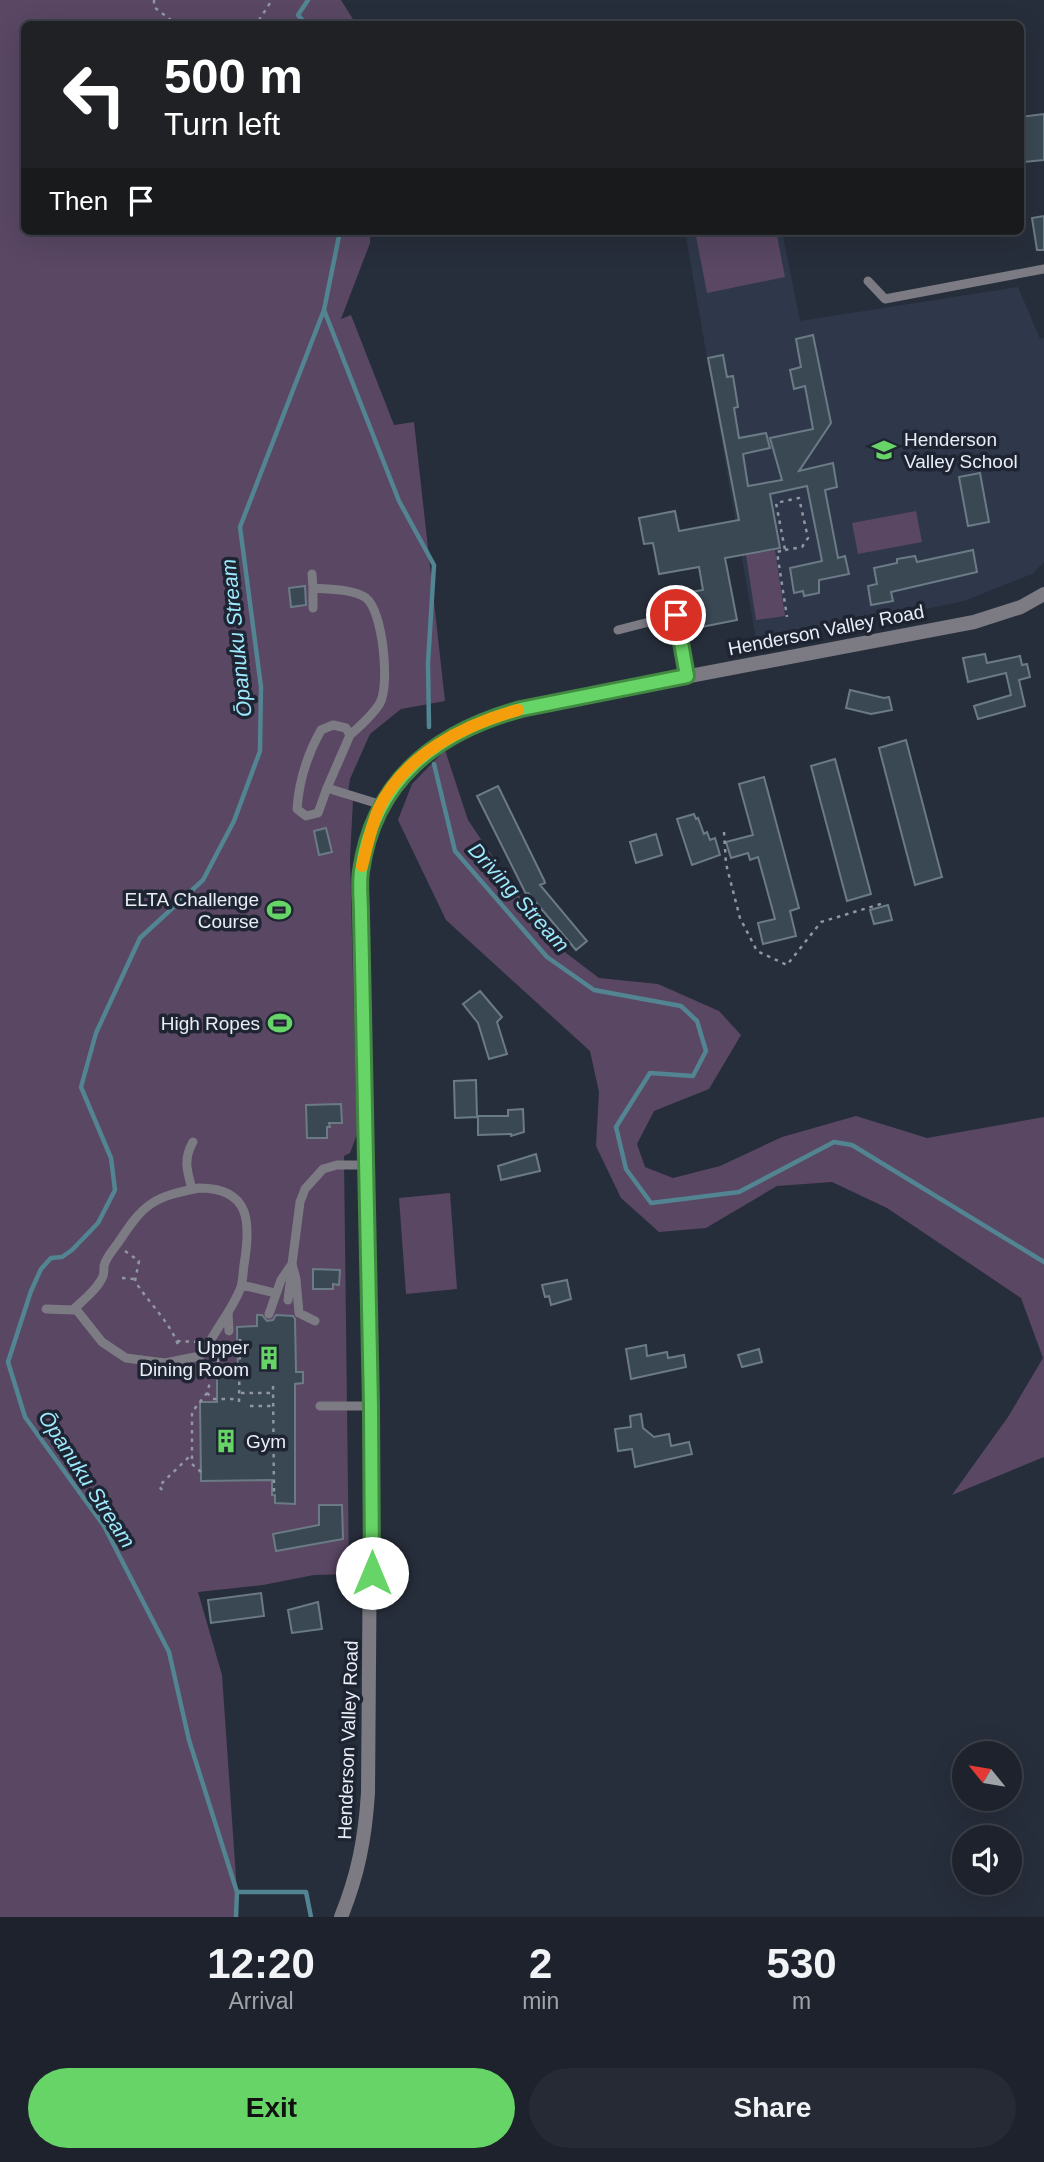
<!DOCTYPE html>
<html lang="en">
<head>
<meta charset="utf-8">
<style>
	body { margin:0; font-family:Helvetica,sans-serif; background:#252a34; color:#f1f3f6; height:100vh; display:flex; flex-direction:column; font-size:26px; white-space:nowrap }
	* { box-sizing:border-box; margin:0 }
	p { font-size:23px; color:#a0a4a9 }
	.icon { flex:none; width:38px; height:38px; fill:none; stroke:currentColor; stroke-width:2; stroke-linecap:round; stroke-linejoin:round }
	.map { position:relative; height:1917px; overflow:hidden }
	.drawer { display:flex; flex-direction:column; background:#1d222c; flex:1 }
	.drawer>* { flex:none }
	.top-card { position:absolute; left:21px; top:21px; width:1003px; height:214px; border-radius:10px; box-shadow:0 7px 28px #0002,0 0 0 2px #3b3f48; background:#202124; color:#fff; overflow:hidden }
	.needle { width:46px; rotate:300deg }
	.fabs { position:absolute; left:952px; top:1741px; display:grid; gap:14px }
	.fabs a { display:grid; place-items:center; width:70px; height:70px; border-radius:50%; background:#1d222c; box-shadow:0 7px 28px #0002,0 0 0 2px #3b3f48; font-size:35px }
	.pin { position:absolute; display:grid; place-items:center; width:60px; height:60px; color:#fff; margin:-30px; border:4px solid #fff; border-radius:50%; box-shadow:0 2px 7px #0007 }
	.me { position:absolute; width:77px; margin:-38px; rotate:0deg; stroke-linejoin:round; filter:drop-shadow(0 0 5px #0008) }
	.turn { display:flex; align-items:center; gap:24px; height:147px; padding:0 28px; font-size:32px }
	.turn .icon { width:91px; height:91px; stroke-width:2.5 }
	.turn b { display:block; font-size:49px; line-height:60px }
	.then { display:flex; align-items:center; height:66px; padding:0 28px; background:#0003; gap:14px; font-size:26px }
	.eta { display:flex; justify-content:space-evenly; align-items:center; height:119px; text-align:center }
	.eta b { font-size:42px; font-weight:700; line-height:49px }
	.cta { display:flex; gap:14px; margin-top:auto; padding:14px 28px }
	.cta a { flex:1; height:80px; border-radius:42px; background:#66d466; color:#111; font-size:28px; font-weight:700; line-height:80px; text-align:center }
	.cta a+a { background:#252a34; color:#f1f3f6 }
	.map>svg:first-child { display:block }
	.built { fill:#2f384a }
	.green { fill:#594763 }
	.lines { fill:none; stroke-linecap:round; stroke-linejoin:round }
	.stream { stroke:#528491; stroke-width:4.5 }
	.building { fill:#3a4853; stroke:#6b7b86; stroke-width:2 }
	.path { stroke:#9197a2; stroke-width:2.5; stroke-dasharray:3.5 5; stroke-linecap:butt }
	.service { stroke:#7c7b83; stroke-width:9 }
	.minor { stroke:#7c7b83; stroke-width:14 }
	.route-casing { stroke:#428a42; stroke-width:18 }
	.route { stroke:#66d466; stroke-width:12 }
	.slow { stroke:#f59e0b; stroke-width:12 }
	.labels { text-anchor:middle; dominant-baseline:central; stroke-width:7; stroke-linejoin:round; paint-order:stroke }
	.poi-label { font-size:19px; fill:#e8edf6; stroke:#1e2431; text-anchor:end }
	.street-label { font-size:19px; fill:#e8edf6; stroke:#1e2431 }
	.water-label { font-size:21px; font-style:italic; fill:#9de9fd; stroke:#1e2431 }
</style>
</head>
<body>
<div class="map">
<svg width="1044" height="1917" viewBox="0 0 1044 1917">
	<rect width="100%" height="100%" fill="#272e3b"/>
	<path class="built" d="M685,231H782L800,321L1018,287L1040,339L1044,338V562L1032,574L964,601L757,644Z"/>
	<path class="green" d="M0,0H341L356,24H24V231H370V243L341,319L351,315L394,425L414,422L445,701L401,709L370,734L350,779L347,799L353,800L350,858L357,1134L350,1153L344,1156L349,1574L314,1575L263,1585L198,1592L222,1675L237,1892L236,1917H0Z
		M695,231H776L785,277L707,293Z
		M916,511L922,542L858,554L852,523Z
		M775,550L785,616L756,620L746,555Z
		M445,750L468,820L549,940L599,978L658,984L719,1011L741,1035L709,1089L654,1111L637,1144L645,1167L673,1178L720,1166L782,1137L856,1116L927,1138L1044,1117V1457L952,1495L1008,1417L1043,1358L1021,1298L887,1208L832,1182L777,1186L706,1228L659,1232L621,1198L596,1146L599,1092L590,1051L446,920L398,820L412,784Z
		M450,1193L457,1289L406,1294L399,1198Z"/>
	<g class="lines">
		<path class="stream" d="M306,24L298,15L308,0
			M324,310L399,501L434,565L428,663L429,727
			M434,764L455,851L547,957L594,990L681,1006L697,1021L706,1051L693,1076L650,1073L616,1127L626,1169L651,1203L739,1192L834,1142L852,1145L1044,1262
			M237,1892H306L311,1917
			M236,1917L237,1892L189,1740L169,1652L104,1526L25,1417L8,1362L31,1291L41,1269L51,1258L62,1257L72,1250L98,1223L115,1190L111,1158L81,1087L96,1033L140,938L203,880L234,821L260,751L261,687L240,527L324,310L340,231"/>
	</g>
	<path class="building" d="M1044,114V160L1024,162L1020,117Z
		M1044,216V250H1037L1032,218Z
		M813,335L831,423L799,471L833,463L837,487L825,490L838,558L845,556L849,574L819,580V593L804,596L803,591L794,593L790,568L822,561L807,486L770,494L780,548L725,558L737,620L696,628L690,592L703,590L699,567L659,574L653,543L644,544L639,518L675,511L679,531L739,520L708,358L723,355L727,377L733,376L738,407L734,408L739,438L766,433L770,448L743,454L748,486L782,480L770,438L813,429L805,386L794,389L790,370L801,367L796,339Z
		M980,473L989,522L968,526L959,477Z
		M973,550L977,572L891,592L893,601L871,605L868,586L877,584L874,568L897,563V559L915,556L917,562Z
		M305,586L306,605L291,607L289,588Z
		M985,654L987,663L1020,656L1022,665L1027,664L1030,677L1019,680L1025,706L978,719L974,706L1011,695L1006,673L968,682L963,658Z
		M850,690L884,698L889,697L892,710L871,714L846,708Z
		M906,740L942,877L915,885L879,748Z
		M835,759L871,894L847,901L811,766Z
		M764,777L799,908L790,911L796,936L763,944L758,923L775,919L758,857L750,860L748,853L731,858L726,842L753,835L739,784Z
		M498,786L544,880L545,883L540,885L587,941L576,950L528,893L526,894L477,796Z
		M694,814L696,819L698,818L704,834L707,832L710,840L715,838L720,855L692,865L677,819Z
		M326,828L332,852L319,855L314,831Z
		M656,834L662,855L636,863L630,842Z
		M888,905L892,920L874,924L870,910Z
		M480,991L502,1017L497,1022L507,1054L489,1059L478,1023L463,1004Z
		M476,1080L477,1117L455,1118L454,1081Z
		M341,1104L342,1123H329L330,1127H327V1138H307L306,1105Z
		M523,1109L524,1132L511,1136V1134L478,1135V1116H508V1110Z
		M536,1154L540,1171L501,1180L498,1166Z
		M313,1269L340,1270L339,1285L333,1284V1289H313Z
		M567,1280L571,1299L551,1305L549,1296L545,1297L542,1285Z
		M257,1315H262L267,1321L273,1320L276,1315L293,1316L295,1319L296,1372H303V1383L295,1384V1504L275,1503V1495H272V1480L201,1481L200,1402H217V1375L238,1376L237,1327L257,1326Z
		M646,1345L647,1356L667,1352L668,1358L684,1355L686,1367L631,1379L626,1349Z
		M759,1349L762,1362L742,1367L738,1355Z
		M641,1414L643,1428L654,1437L669,1434L671,1446L689,1442L692,1454L635,1467L632,1449L618,1451L615,1429L631,1427L630,1416Z
		M319,1505H342L343,1539L276,1551L273,1534L319,1525Z
		M261,1593L264,1616L211,1623L208,1600Z
		M318,1602L322,1629L292,1633L288,1610Z"/>
	<g class="lines">
		<path class="path" d="M154,0V7L176,24
			M251,24L259,20L272,0
			M785,550L802,547L808,538L799,498L776,503L785,550L777,552L787,617
			M724,832L726,864L740,918L757,951L787,965L821,922L884,903
			M125,1251L139,1261L135,1281C149,1304 171,1322 179,1348
			M122,1278L134,1279
			M177,1341L198,1342
			M218,1350V1370
			M273,1386L274,1494
			M207,1393L213,1399H239
			M241,1393H273
			M239,1402L240,1339
			M250,1406H273
			M201,1472L192,1464V1412L207,1393L211,1379L218,1370L240,1371
			M162,1490L159,1486L192,1454"/>
		<path class="service" d="M868,281L885,299L1044,269
			M312,574L313,588C328,589 354,589 366,598C383,611 390,685 380,703C373,715 360,726 350,735
			M313,588V608
			M618,630L676,615L687,676
			M327,788L350,735L346,728L333,725L321,730C307,755 299,780 297,809L306,816L318,813L327,788L382,805
			M199,1188C251,1188 251,1223 244,1265C243,1272 243,1280 241,1287C233,1309 216,1328 206,1349L200,1356L165,1363L126,1358L102,1342L75,1308C84,1299 98,1289 103,1276C104,1275 104,1267 104,1266C106,1257 113,1250 118,1243C144,1203 153,1197 199,1188Z
			M192,1189C187,1171 183,1159 193,1142
			M242,1285L275,1293
			M288,1300L291,1276
			M46,1309L74,1310
			M228,1312L229,1331
			M269,1314L281,1280L292,1264
			M315,1321L299,1313L296,1279L292,1264L300,1202L305,1189L323,1169L337,1165H367
			M320,1406H371"/>
		<path class="minor" d="M341,1917C358,1875 365,1839 368,1793L371,1406L361,892C363,778 440,727 543,704L974,622L1021,607L1044,594"/>
	</g>
	<g class="lines">
		<g class="route-casing">
			<path id="route" d="M372,1573L371,1406L361,914C361,900 359,885 361,871C374,779 437,732 521,709L687,676L676,615"/>
		</g>
		<use href="#route" class="route"/>
		<path class="slow" d="M362,866C367,847 371,826 379,808C405,755 463,725 518,710"/>
	</g>
	<defs>
		<g id="school-bare" transform="scale(1.89)"><path d="M0-5L7-2L0 1L-7-2ZM-4 1L0 2.5L4 1V4Q0 6-4 4Z" fill="#66d466" stroke="#1e2431" stroke-width="2.5" paint-order="stroke"/></g>
		<g id="stadium-bare" transform="scale(1.89)"><path d="M0-5a6.5 5 0 1 0 0 10a6.5 5 0 1 0 0-10ZM-3.5-1.8h7v3.6h-7Z" fill="#66d466" stroke="#1e2431" stroke-width="2.5" paint-order="stroke"/></g>
		<g id="building-bare" transform="scale(1.89)"><path d="M-4-6H4V6H1V3H-1V6H-4ZM-2.5-4.3h1.7v1.8h-1.7ZM.8-4.3h1.7v1.8H.8ZM-2.5-1h1.7V.8h-1.7ZM.8-1h1.7V.8H.8Z" fill="#66d466" stroke="#1e2431" stroke-width="2.5" paint-order="stroke"/></g>
	</defs>
	<g fill-rule="evenodd">
		<use href="#school-bare" x="884" y="450"/>
		<use href="#stadium-bare" x="279" y="910"/>
		<use href="#stadium-bare" x="280" y="1023"/>
		<use href="#building-bare" x="269" y="1358"/>
		<use href="#building-bare" x="226" y="1441"/>
	</g>
	<g class="labels">
		<g class="poi-label">
			<text x="904" y="439" text-anchor="start">Henderson<tspan x="904" dy="22">Valley School</tspan></text>
			<text x="259" y="899">ELTA Challenge<tspan x="259" dy="22">Course</tspan></text>
			<text x="260" y="1023">High Ropes</text>
			<text x="249" y="1347">Upper<tspan x="249" dy="22">Dining Room</tspan></text>
			<text x="246" y="1441" text-anchor="start">Gym</text>
		</g>
		<g class="street-label">
			<text transform="translate(826 630) rotate(-11)">Henderson Valley Road</text>
			<text transform="translate(348 1740) rotate(-88)">Henderson Valley Road</text>
		</g>
		<g class="water-label">
			<text transform="translate(236 638) rotate(-96)">Ōpanuku Stream</text>
			<text transform="translate(519 897) rotate(48)">Driving Stream</text>
			<text transform="translate(87 1479) rotate(57)">Ōpanuku Stream</text>
		</g>
	</g>
</svg>
<div class="fabs">
<a><svg class="needle" viewBox="-14 -14 28 28"><path d="M0-13l5 13h-10z" fill="#e53935"/><path d="M0 13l5-13h-10z" fill="#a0a4a9"/></svg></a>
<a><svg class="icon" aria-label="sound" viewBox="0 0 24 24"><path d="M4 9h4l5-4v14l-5-4H4zM17 9q2 3 0 6"/></svg></a>
</div>
<div class="pin" style="left:676px;top:615px;background:#d93025"><svg class="icon" aria-label="arrive" viewBox="0 0 24 24"><path d="M6 21V4h12l-3 4 3 4H6"/></svg></div>
<svg class="me" style="left:372px;top:1573px" viewBox="-20 -20 40 40"><circle r="19" fill="#fff"/><path d="M0-13L10 11 0 6-10 11z" fill="#66d466"/></svg>
<div class="top-card">
<div class="turn"><svg class="icon" aria-label="left" viewBox="0 0 24 24"><path d="M17 20v-9H6M10 6l-5 5 5 5"/></svg><div><b>500 m</b>Turn left</div></div>
<div class="then">Then<svg class="icon" aria-label="arrive" viewBox="0 0 24 24"><path d="M6 21V4h12l-3 4 3 4H6"/></svg></div>
</div>
</div>
<section class="drawer">
<div class="eta">
<div><b>12:20</b><p>Arrival</p></div>
<div><b>2</b><p>min</p></div>
<div><b>530</b><p>m</p></div>
</div>
<div class="cta"><a>Exit</a><a>Share</a></div>
</section>
</body>
</html>
